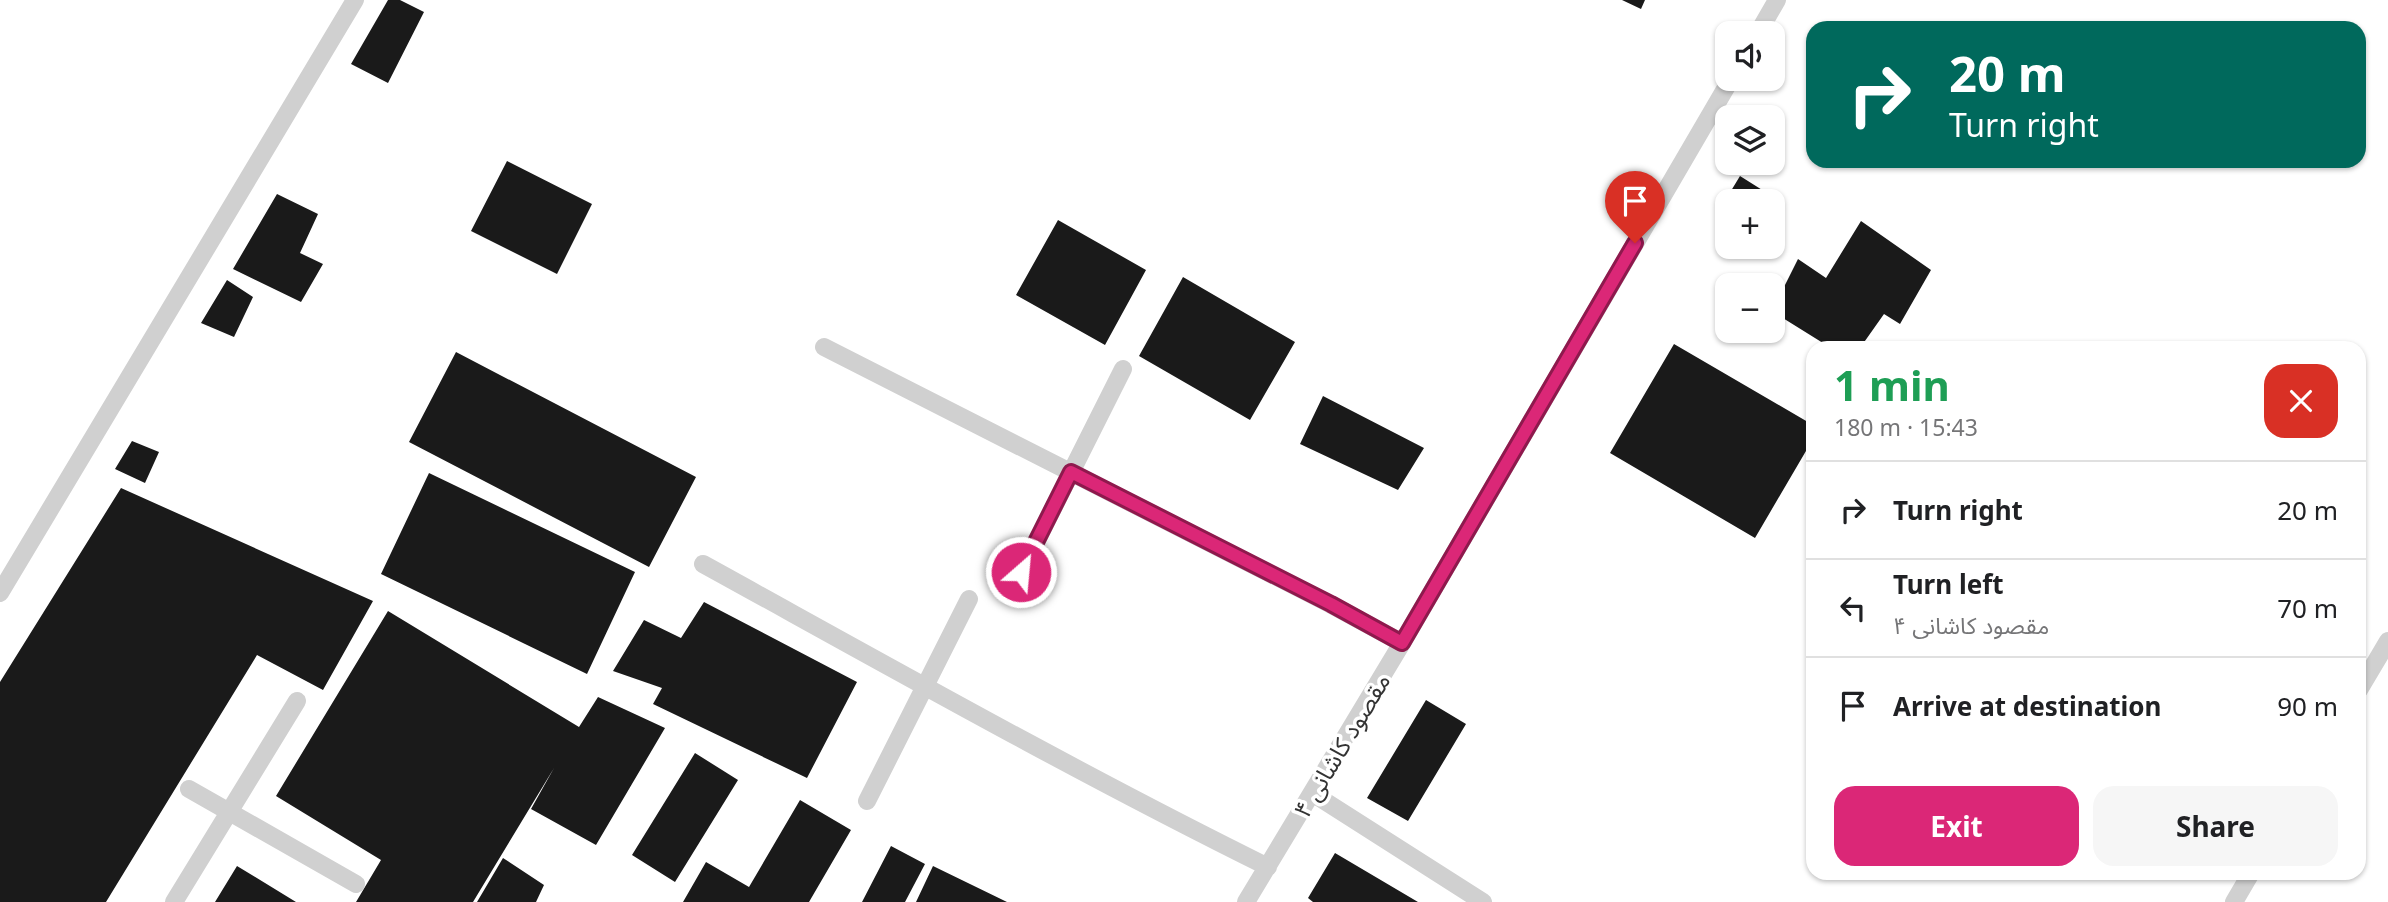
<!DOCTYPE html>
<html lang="en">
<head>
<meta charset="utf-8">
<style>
	body { margin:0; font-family:"Noto Sans","Noto Sans Arabic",sans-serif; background:#f6f6f6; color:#202124; height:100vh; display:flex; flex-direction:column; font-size:26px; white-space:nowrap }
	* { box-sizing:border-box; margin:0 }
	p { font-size:23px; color:#757577 }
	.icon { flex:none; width:38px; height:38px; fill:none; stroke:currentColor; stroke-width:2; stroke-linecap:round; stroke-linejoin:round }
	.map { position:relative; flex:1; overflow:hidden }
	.drawer { position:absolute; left:1806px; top:341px; width:560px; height:539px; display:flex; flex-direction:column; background:#fff; border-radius:21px; box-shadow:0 2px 5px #0004 }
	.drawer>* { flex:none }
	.hud { position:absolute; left:1806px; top:21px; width:560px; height:147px; border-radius:21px; box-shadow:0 2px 5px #0004; background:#00695c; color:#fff; overflow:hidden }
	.buttons { position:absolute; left:1715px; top:21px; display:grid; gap:14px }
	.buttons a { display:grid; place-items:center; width:70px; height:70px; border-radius:14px; background:#fff; box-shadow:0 2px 5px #0004; font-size:35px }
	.pin { position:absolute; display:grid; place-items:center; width:60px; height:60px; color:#fff; margin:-72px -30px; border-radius:50% 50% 50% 0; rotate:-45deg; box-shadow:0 0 7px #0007 }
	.pin .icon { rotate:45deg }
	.me { position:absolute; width:77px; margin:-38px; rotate:27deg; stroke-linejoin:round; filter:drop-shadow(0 0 5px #0008) }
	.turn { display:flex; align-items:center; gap:24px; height:147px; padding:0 28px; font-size:32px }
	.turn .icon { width:91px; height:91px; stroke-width:2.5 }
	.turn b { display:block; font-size:49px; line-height:60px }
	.round { display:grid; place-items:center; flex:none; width:74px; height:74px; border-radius:21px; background:#f6f6f6 }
	.headline { display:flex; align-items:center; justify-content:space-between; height:119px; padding:0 28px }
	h1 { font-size:42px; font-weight:700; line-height:52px; color:#1e9e55 }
	.primary-button { display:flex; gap:14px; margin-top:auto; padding:14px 28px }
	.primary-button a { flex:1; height:80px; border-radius:21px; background:#db2777; color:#fff; font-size:28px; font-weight:700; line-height:80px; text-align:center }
	.primary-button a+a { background:#f6f6f6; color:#202124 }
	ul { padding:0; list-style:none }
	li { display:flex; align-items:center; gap:21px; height:98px; padding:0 28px; border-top:2px solid #e0e0e0 }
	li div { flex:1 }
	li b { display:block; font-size:26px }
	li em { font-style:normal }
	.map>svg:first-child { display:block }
	.building { fill:#1a1a1a }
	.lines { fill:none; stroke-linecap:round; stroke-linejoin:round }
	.service { stroke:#d0d0d0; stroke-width:18 }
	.route-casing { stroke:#8e194d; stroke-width:18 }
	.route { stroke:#db2777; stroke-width:12 }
	.labels { text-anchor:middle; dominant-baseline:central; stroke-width:7; stroke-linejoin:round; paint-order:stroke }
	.street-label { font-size:24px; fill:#333; stroke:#fff }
</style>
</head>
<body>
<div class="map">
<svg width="2388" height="902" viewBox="0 0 2388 902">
	<rect width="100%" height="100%" fill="#fff"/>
	<path class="building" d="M388,0H400L424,12L388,83L351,64Z
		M1622,0H1645L1641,9Z
		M507,161L592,204L557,274L471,231Z
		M1740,176L1767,193L1762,201H1727V214L1720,209Z
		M277,194L318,214L300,253L323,264L301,302L233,269Z
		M1058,220L1146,270L1105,345L1016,295Z
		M1861,221L1931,270L1900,324L1884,314L1860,348H1831L1773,312V309L1798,259L1826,278Z
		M1183,277L1295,342L1250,420L1139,356Z
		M227,280L253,297L234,337L201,323Z
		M1674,344L1813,425V439L1755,538L1610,453Z
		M456,352L696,477L649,567L409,442Z
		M1323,396L1424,448L1398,490L1300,444Z
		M132,441L159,452L145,483L115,469Z
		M429,473L635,572L587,674L381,574Z
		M121,488L373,601L323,690L257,655L106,902H0V682Z
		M704,602L857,682L807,778L653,704L662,688L613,671L644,620L681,638Z
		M388,611L579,727L598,697L665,728L596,845L531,809L554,768L473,902H356L381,860L276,796Z
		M1426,700L1466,724L1408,821L1367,798Z
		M695,753L738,780L675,882L632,855Z
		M800,800L851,830L809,902H683L706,862L749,887Z
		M891,846L925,864L905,902H862Z
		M1335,853L1418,902H1313L1308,898Z
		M503,858L544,885L536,902H477Z
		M237,866L296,902H215Z
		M933,866L1007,902H916Z"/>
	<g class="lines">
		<path class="service" d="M1758,33L1777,0
			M824,347L1330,604L1402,643
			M703,564C890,667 1076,772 1268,867
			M1021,572L1123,369
			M0,593L355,0
			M2359,690L2388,641
			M189,789L356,884
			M1312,793L1483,902
			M867,801L969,599
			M174,902L297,701
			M1246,902L1402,643L1731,79
			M2234,902L2251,873"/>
	</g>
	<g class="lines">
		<g class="route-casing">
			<path id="route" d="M1021,572L1071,472L1331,604L1402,643L1635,243"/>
		</g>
		<use href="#route" class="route"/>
	</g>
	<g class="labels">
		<g class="street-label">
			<text transform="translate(1341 745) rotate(-59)">مقصود کاشانی ۴</text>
		</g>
	</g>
</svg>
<div class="buttons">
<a><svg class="icon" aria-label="sound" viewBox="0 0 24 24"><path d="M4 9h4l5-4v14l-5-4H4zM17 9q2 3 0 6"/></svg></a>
<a><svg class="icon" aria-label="layers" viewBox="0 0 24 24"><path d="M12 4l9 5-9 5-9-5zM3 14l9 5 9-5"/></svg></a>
<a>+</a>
<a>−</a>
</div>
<div class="pin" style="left:1635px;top:243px;background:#d93025"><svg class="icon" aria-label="arrive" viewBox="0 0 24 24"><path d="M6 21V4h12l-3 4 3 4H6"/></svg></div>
<svg class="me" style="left:1021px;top:572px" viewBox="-20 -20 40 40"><circle r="17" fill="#db2777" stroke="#fff" stroke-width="3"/><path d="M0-11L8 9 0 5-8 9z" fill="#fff"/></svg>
<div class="hud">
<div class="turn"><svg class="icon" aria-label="right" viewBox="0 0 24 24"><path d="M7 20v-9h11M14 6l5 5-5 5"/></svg><div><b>20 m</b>Turn right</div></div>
</div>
<section class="drawer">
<div class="headline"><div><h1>1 min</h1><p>180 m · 15:43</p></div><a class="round" style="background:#d93025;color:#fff"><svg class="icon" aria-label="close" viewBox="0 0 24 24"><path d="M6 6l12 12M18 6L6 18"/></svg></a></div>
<ul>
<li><svg class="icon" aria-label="right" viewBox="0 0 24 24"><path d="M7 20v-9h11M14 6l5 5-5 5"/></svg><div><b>Turn right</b></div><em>20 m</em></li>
<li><svg class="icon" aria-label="left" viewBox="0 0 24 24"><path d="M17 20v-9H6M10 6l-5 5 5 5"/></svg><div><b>Turn left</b><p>مقصود کاشانی ۴</p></div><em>70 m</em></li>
<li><svg class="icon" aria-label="arrive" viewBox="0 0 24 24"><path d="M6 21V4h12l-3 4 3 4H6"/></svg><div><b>Arrive at destination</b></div><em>90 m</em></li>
</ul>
<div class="primary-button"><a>Exit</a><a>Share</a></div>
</section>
</div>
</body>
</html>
